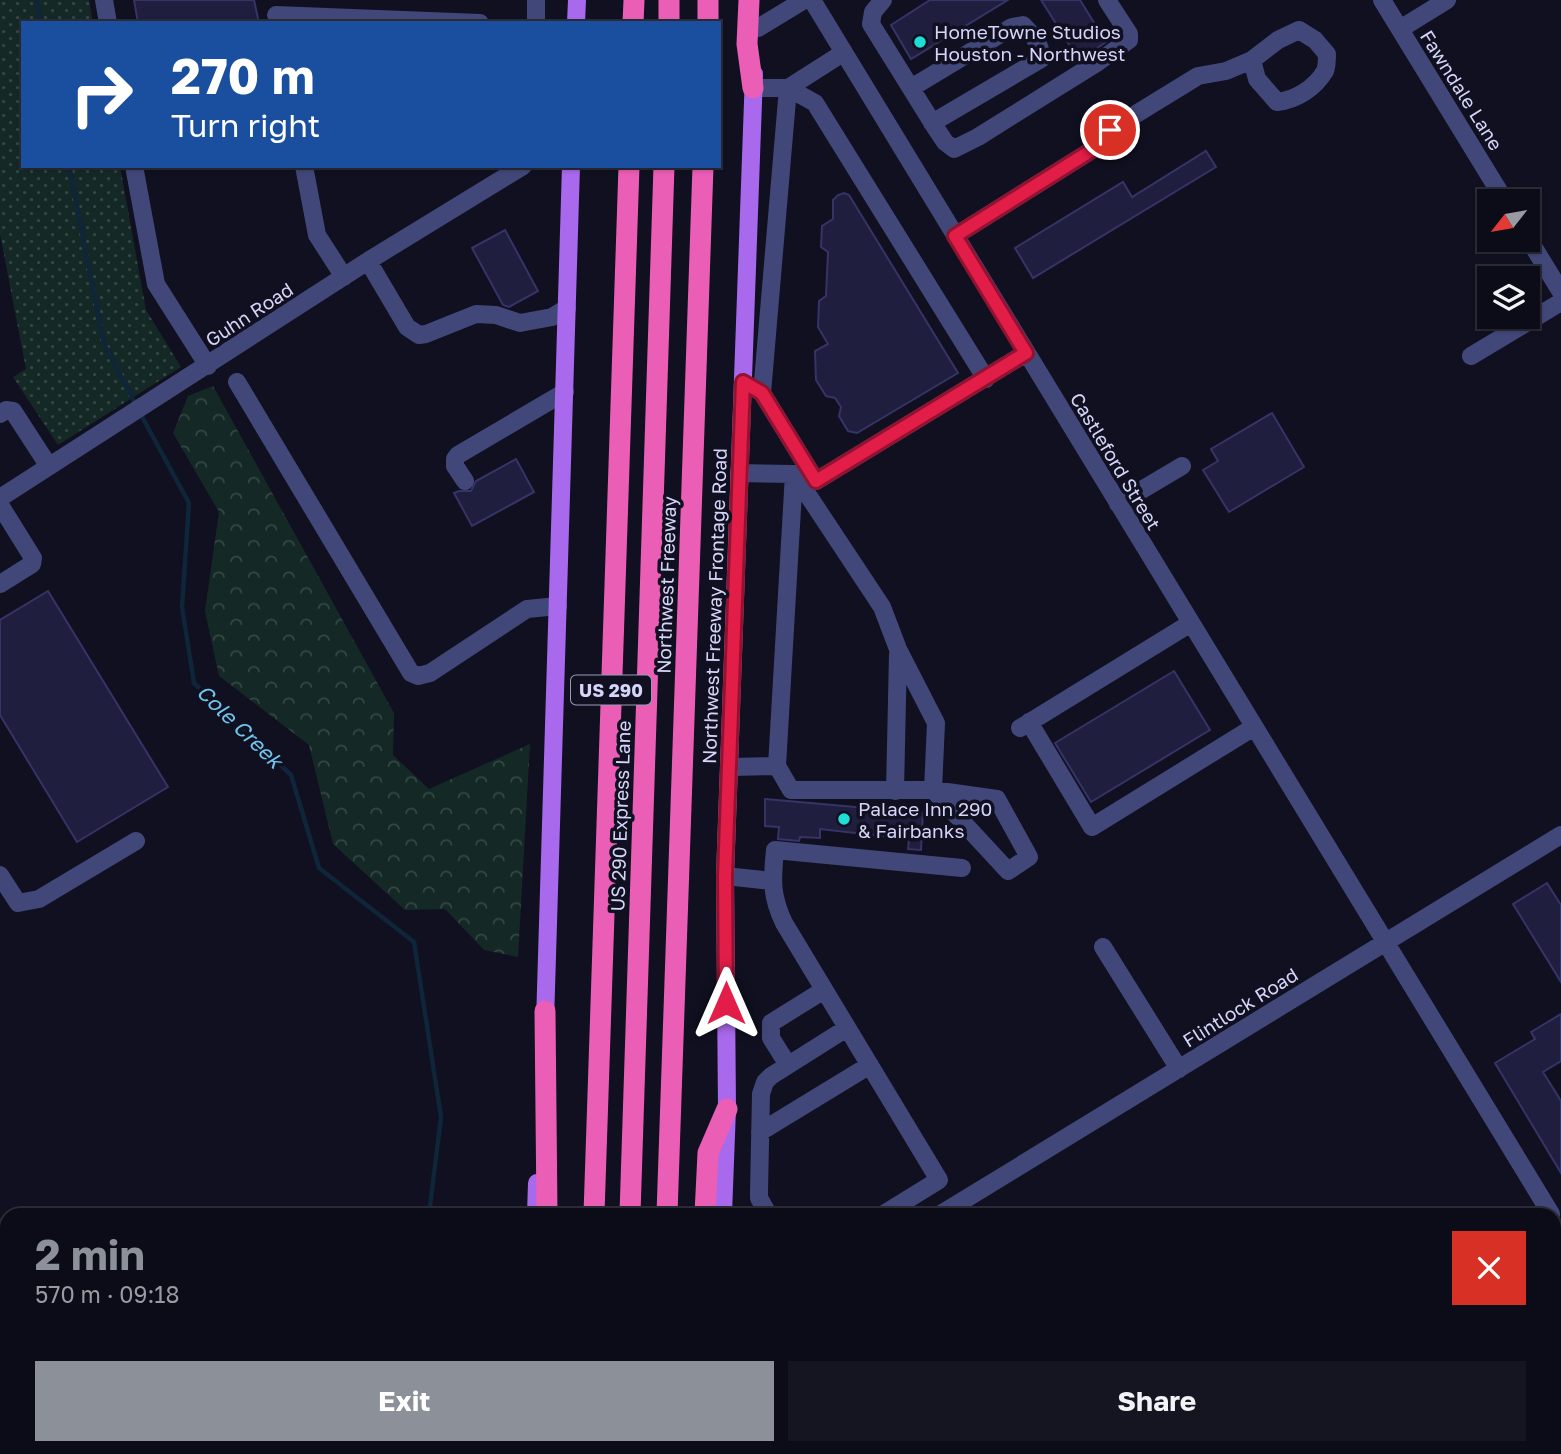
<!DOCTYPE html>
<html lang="en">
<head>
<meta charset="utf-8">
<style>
	body { margin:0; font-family:"Golos Text",sans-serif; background:#151521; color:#f1f3f6; height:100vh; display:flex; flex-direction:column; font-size:26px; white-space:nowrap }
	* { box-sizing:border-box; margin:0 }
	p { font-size:23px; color:#9a9ba2 }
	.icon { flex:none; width:38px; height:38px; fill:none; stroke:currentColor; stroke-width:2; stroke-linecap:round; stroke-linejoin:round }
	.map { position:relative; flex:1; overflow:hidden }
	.details { position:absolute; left:0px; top:1208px; width:1561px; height:247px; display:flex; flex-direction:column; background:#0c0c18; border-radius:21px 21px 0 0; box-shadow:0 2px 5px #0004,0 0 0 2px #2c2c37 }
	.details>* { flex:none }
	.guide { position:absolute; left:21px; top:21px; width:700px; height:147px; border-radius:0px; box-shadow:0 2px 5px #0004,0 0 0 2px #2c2c37; background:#1a4fa0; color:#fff; overflow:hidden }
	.needle { width:46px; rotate:239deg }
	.buttons { position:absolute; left:1477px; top:189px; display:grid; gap:14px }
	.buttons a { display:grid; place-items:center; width:63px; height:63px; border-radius:0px; background:#0c0c18; box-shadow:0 2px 5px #0004,0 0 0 2px #2c2c37; font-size:35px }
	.pin { position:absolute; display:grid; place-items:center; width:60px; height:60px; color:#fff; margin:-30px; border:4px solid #fff; border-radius:50%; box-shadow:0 2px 7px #0007 }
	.me { position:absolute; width:77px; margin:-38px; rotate:0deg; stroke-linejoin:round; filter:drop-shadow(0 0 5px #0008) }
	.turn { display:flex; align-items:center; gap:24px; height:147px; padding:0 35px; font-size:32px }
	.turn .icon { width:91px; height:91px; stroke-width:2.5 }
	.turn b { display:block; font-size:49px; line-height:60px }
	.round { display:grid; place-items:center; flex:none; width:74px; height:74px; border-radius:0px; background:#151521 }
	.headline { display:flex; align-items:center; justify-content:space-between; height:119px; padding:0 35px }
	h1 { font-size:42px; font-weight:700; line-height:52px; color:#8c9099 }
	.button { display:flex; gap:14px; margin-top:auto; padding:14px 35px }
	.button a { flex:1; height:80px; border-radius:0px; background:#8c9099; color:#fff; font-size:28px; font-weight:700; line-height:80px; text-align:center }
	.button a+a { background:#151521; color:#f1f3f6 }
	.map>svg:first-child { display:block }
	.grass { fill:url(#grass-dots) }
	.forest { fill:url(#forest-crowns) }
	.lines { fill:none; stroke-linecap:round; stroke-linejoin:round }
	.stream { stroke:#0f2539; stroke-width:4.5 }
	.building { fill:#201e3e; stroke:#363367; stroke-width:2 }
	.minor { stroke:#414779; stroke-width:18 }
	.major { stroke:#a869ec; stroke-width:18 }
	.highway { stroke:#ea5eb6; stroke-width:21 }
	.route-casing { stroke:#92132f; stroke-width:18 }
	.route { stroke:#e11d48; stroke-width:12 }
	.poi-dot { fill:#1dddd4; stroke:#101020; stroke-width:2.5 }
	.labels { text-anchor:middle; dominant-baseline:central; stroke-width:7; stroke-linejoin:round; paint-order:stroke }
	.shield { fill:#101020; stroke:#999ab8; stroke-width:2 }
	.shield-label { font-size:18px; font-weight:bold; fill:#d4d5f9 }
	.poi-label { font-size:19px; fill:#d4d5f9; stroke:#101020; text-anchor:start }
	.street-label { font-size:19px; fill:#d4d5f9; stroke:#101020 }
	.water-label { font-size:21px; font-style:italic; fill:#6fc5ec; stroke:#101020 }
</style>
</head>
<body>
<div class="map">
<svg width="1561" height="1454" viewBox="0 0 1561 1454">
	<defs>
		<pattern id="grass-dots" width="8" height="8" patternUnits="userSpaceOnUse" patternTransform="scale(1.75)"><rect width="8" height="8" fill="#142925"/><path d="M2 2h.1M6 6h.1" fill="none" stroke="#354745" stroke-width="1.8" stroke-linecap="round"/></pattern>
		<pattern id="forest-crowns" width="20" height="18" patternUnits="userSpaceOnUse" patternTransform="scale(1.75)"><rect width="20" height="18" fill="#142925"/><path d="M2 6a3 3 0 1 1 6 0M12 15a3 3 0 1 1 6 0" fill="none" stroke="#354745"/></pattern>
	</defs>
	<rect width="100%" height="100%" fill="#101020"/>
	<path class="grass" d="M0,0H89L93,23H23V166H120L146,310L181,367L58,445L13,377L26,369L0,234Z"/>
	<path class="forest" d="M213,386L394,713L393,755L429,789L530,744L518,957L484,950L445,909L405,910L333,844L309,745L219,676L205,611L219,512L173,433L188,396Z"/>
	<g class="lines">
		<path class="stream" d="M37,0L41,23
			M69,166L104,344L136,405
			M140,413L189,503L182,607L194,683L291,775L319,868L414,942L441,1117L429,1214
			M221,1454L224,1447"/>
	</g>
	<path class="building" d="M134,0H254L259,23H138Z
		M930,0H1008L911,59L891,25Z
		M1041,0H1080L1106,42L1079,60Z
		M1206,151L1216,167L1033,278L1015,248L1123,182L1132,197Z
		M844,193L849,195L958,373L857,433L848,431L839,416L841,407L835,398L826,396L816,380L815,351L828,344L818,327L819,301L826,296L828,252L821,247L822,226L833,219V200L838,195Z
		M505,230L538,291L509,307L503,305L472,248Z
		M1272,413L1304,467L1229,512L1203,470L1218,461L1211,449Z
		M516,459L534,492L472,526L454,493L459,491H471L476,481Z
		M48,591L168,787L77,842L0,715V620Z
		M1174,671L1210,730L1091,802L1055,743Z
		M765,799L923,813L921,850L908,849L909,839L820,829V838L800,837L799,841L778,839L779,827L765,826Z
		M1547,883L1561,905V982L1513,904Z
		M1561,1014V1061L1543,1072L1561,1101V1173L1495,1063L1535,1039L1531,1032Z"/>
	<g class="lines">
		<path class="minor" d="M104,0L108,23
			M812,0L1551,1214
			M883,0L873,12L871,24L935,127L945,142L954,149L978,137L1098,62L1129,40V34L1107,0
			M1382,0L1505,201
			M276,15L480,23
			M536,23V0
			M758,28L804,0
			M1400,29L1447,0
			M843,53L788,88L762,393L816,481L1026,353
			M753,88H788L815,103L986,379
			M911,88L1012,27L1023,25C1032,34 1042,45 1041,59L932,123
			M134,166L156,284L208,366
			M304,166L317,235L344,277
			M955,236L1100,145L1110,130L1198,76L1226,71L1252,60L1257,79L1277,102C1296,100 1315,88 1325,71C1327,66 1327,59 1327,54L1315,40L1299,30L1278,40L1252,60
			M1528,238L1561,292
			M368,261L407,327L419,335L426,334L476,314L496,315L520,323L552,317L567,308
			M1471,356L1561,302
			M237,382L411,673L418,676L430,673L527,609L558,606
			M0,414L6,410L13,411L48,465
			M465,481L455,466V459L458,455L565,392
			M0,498L368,261L523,166
			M1118,504L1182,466
			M0,505L33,558L32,564L0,584
			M1029,722L1092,827L1254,727
			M1020,728L1191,623
			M777,766L791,790H933L1008,871L1029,857L997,799L933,790L936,723L898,649L882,607L794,474
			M730,767L777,766L794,474L739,473
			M895,791L898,654
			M0,875L18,903L39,899L136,841
			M725,876L772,881
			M1103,947L1179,1069
			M788,1065L771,1038V1023L824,990
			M760,1132L870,1065
			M768,1214L759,1198V1192L761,1094L765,1082L771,1076L847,1028
			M884,1214L939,1180L784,923C771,896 772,880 775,850L962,868
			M941,1214L1561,835
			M739,1447L741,1454
			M867,1454L878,1447"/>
		<path class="major" d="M576,23L577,0
			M545,1022L571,166
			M536,1214L537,1183
			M723,1214L727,1109L725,876L754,74
			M527,1454V1447
			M711,1454V1447"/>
		<path class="highway" d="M749,0L747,44L753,88
			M633,23L634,0
			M669,23V0
			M708,23V0
			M545,1011L547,1214
			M594,1214L629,166
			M630,1214L664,166
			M667,1214L703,166
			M705,1214L708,1153L727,1109
			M544,1454V1447
			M586,1454V1447
			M622,1454V1447
			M657,1454L658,1447
			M694,1454L695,1447"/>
	</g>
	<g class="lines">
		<g class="route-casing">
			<path id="route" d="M726,1003L725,876L743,382L762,393L816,481L1026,353L955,236L1100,145L1110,130"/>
		</g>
		<use href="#route" class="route"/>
	</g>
	<g class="poi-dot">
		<circle cx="920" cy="42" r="7"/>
		<circle cx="844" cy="819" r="7"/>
	</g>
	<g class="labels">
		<rect class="shield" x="571" y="675.5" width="80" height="29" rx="5"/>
		<g class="shield-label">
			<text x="611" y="690">US 290</text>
		</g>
		<g class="poi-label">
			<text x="934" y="31">HomeTowne Studios<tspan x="934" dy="22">Houston - Northwest</tspan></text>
			<text x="858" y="808">Palace Inn 290<tspan x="858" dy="22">&amp; Fairbanks</tspan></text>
		</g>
		<g class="street-label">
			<text transform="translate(1462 90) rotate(58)">Fawndale Lane</text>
			<text transform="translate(249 314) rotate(-33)">Guhn Road</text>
			<text transform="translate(1116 461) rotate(59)">Castleford Street</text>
			<text transform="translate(666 585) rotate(-88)">Northwest Freeway</text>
			<text transform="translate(714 606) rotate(-88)">Northwest Freeway Frontage Road</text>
			<text transform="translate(620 816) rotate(-88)">US 290 Express Lane</text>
			<text transform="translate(1240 1007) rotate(-32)">Flintlock Road</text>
		</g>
		<g class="water-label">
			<text transform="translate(240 726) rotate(44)">Cole Creek</text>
		</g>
	</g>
</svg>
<div class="buttons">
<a><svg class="needle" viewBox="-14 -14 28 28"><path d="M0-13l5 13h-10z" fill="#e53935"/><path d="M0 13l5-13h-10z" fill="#9a9ba2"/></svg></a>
<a><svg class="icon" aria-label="layers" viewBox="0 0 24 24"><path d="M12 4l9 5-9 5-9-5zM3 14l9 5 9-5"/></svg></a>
</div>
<div class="pin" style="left:1110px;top:130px;background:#d93025"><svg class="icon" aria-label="arrive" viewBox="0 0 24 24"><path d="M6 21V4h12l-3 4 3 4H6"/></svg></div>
<svg class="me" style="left:726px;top:1003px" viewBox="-20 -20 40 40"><path d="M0-17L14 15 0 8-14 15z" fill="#e11d48" stroke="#fff" stroke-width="4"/></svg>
<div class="guide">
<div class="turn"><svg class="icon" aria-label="right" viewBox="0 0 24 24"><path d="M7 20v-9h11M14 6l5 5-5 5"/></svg><div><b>270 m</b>Turn right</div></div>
</div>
<section class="details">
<div class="headline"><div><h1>2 min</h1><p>570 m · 09:18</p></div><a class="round" style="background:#d93025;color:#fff"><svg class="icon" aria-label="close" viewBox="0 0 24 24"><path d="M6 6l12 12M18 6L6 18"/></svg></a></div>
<div class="button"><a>Exit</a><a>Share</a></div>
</section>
</div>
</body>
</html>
